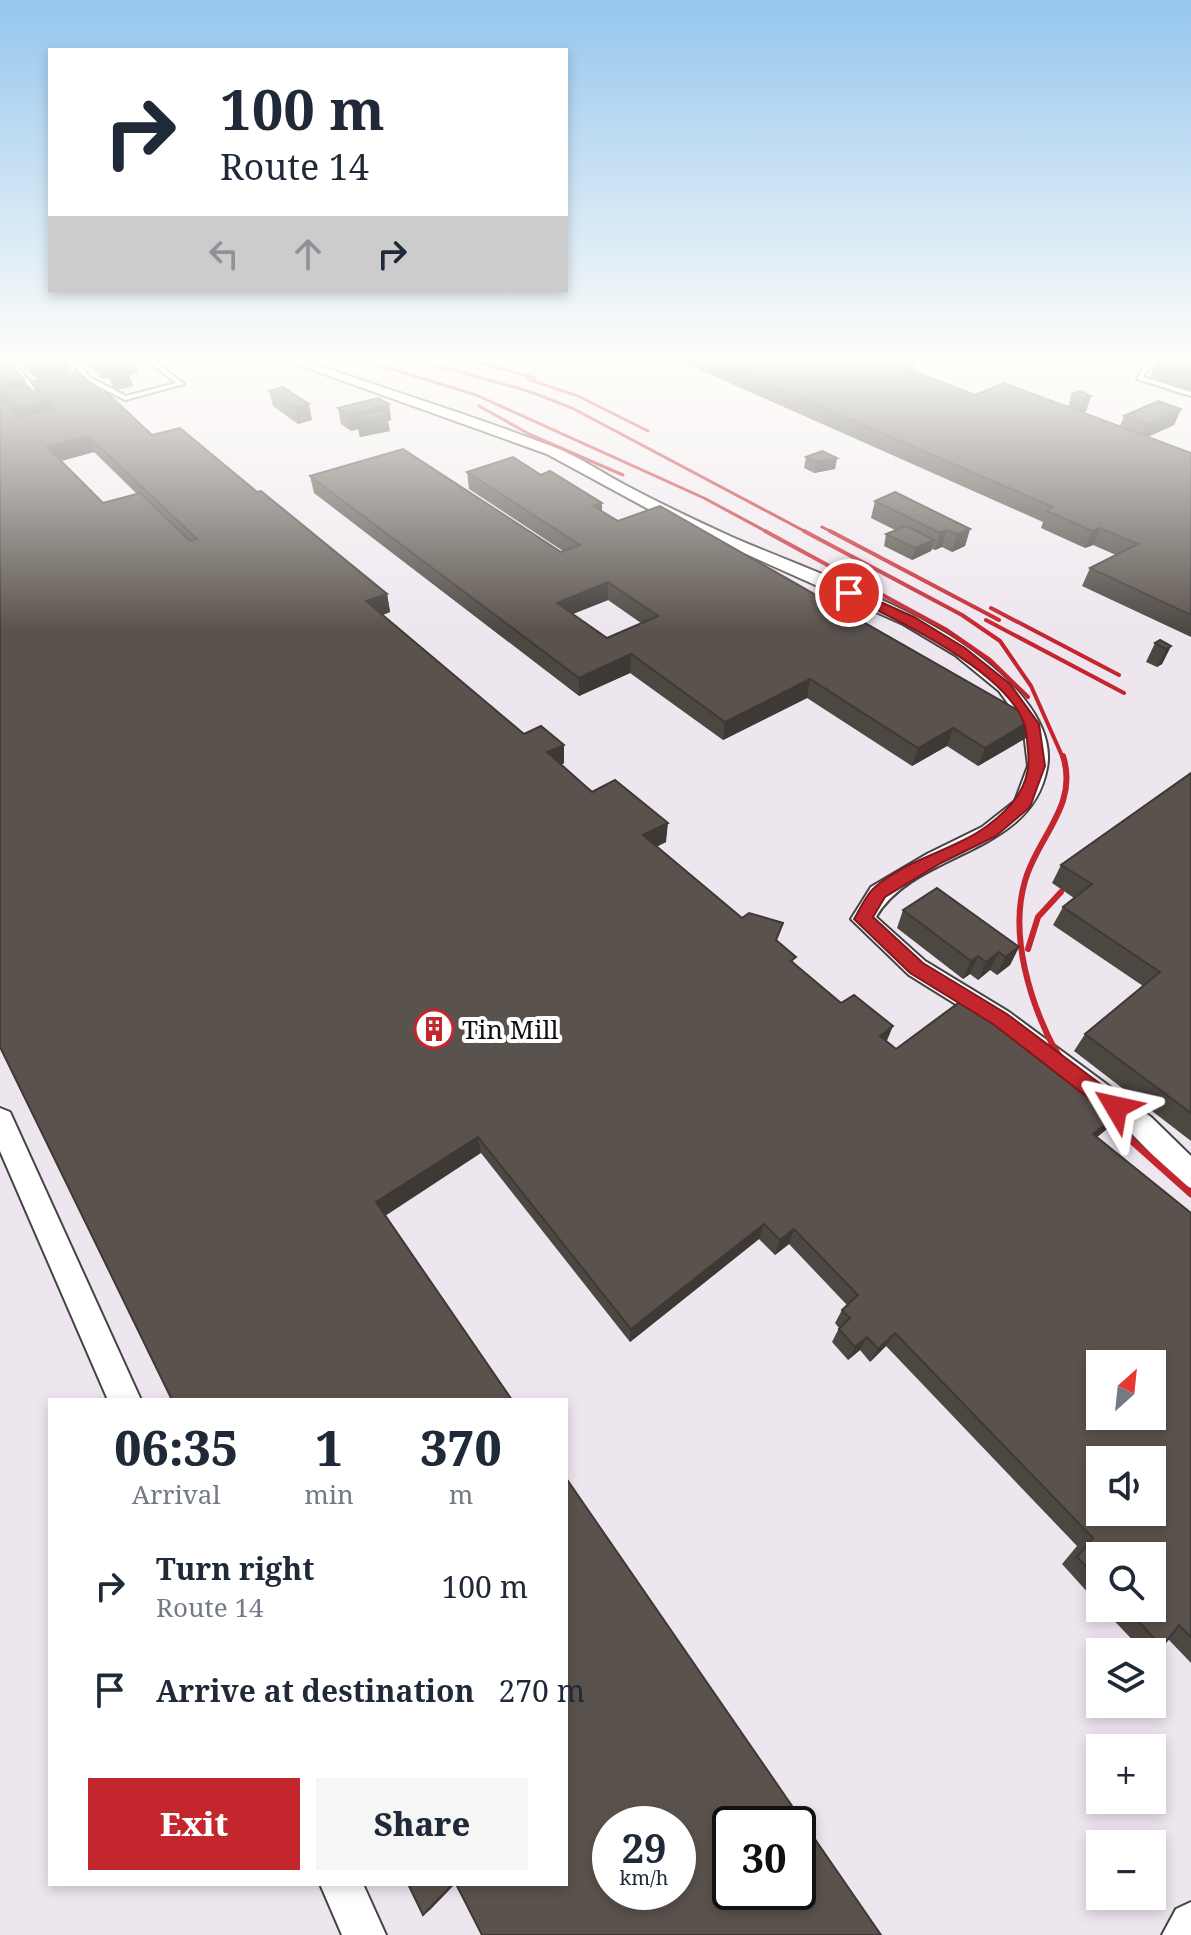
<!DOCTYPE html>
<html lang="en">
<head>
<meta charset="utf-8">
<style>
	body { margin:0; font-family:"Noto Serif",serif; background:#f6f6f7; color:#1f2937; height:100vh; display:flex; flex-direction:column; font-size:30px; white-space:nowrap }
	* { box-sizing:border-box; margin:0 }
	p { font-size:26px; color:#747a83 }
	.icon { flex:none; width:44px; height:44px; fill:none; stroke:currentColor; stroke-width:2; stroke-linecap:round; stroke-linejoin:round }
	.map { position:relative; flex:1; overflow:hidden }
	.panel { position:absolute; left:48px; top:1398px; width:520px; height:488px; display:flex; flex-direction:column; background:#fff; border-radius:0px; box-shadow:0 4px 12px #0003 }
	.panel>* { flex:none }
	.top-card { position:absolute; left:48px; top:48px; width:520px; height:244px; border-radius:0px; box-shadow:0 4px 12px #0003; background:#fff; color:#1f2937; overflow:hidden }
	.needle { width:52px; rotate:27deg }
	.controls { position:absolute; left:1086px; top:1350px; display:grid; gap:16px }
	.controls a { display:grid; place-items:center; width:80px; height:80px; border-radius:0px; background:#fff; box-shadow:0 4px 12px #0003; font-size:40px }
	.speed { position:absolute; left:592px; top:1806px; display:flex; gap:16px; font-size:40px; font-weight:700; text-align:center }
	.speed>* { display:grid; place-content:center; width:104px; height:104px; border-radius:50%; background:#fff; box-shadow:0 4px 12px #0003; line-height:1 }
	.speed small { font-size:20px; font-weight:400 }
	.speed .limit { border:4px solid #111; border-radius:12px; background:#fff; color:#111 }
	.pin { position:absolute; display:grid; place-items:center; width:68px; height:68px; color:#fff; margin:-34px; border:4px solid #fff; border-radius:50%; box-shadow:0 2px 8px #0007 }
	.me { position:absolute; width:88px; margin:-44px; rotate:306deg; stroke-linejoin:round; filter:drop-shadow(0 0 6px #0008) }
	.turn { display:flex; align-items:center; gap:28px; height:168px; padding:0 40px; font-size:36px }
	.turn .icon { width:104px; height:104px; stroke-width:2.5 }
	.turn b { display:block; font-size:56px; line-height:68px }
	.lanes { display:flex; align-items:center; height:76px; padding:0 40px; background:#0003; justify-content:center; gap:40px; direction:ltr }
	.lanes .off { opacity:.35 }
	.eta { display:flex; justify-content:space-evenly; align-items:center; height:136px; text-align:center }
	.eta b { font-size:48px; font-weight:800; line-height:56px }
	.cta { display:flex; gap:16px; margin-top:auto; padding:16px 40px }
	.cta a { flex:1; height:92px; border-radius:0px; background:#c4262e; color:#fff; font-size:32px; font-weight:800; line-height:92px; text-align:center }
	.cta a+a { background:#f6f6f7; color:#1f2937 }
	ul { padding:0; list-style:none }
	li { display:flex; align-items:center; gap:24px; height:104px; padding:0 40px }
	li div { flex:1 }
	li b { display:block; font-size:30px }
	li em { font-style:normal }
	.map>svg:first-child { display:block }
	.industrial { fill:#eee6ef; fill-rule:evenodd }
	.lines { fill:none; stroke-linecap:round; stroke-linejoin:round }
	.lane-casing { stroke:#444; stroke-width:4 }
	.street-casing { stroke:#444; stroke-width:4 }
	.lane { fill:#fff; fill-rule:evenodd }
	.street { fill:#fff; fill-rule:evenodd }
	.rail-far3 { stroke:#c4262e; stroke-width:3 }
	.rail-far2 { stroke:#c4262e; stroke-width:4 }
	.rail-far1 { stroke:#c4262e; stroke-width:6 }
	.rail { stroke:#c4262e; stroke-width:7 }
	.wall { fill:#4d4742; fill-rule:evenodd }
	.shaded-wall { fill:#3f3936 }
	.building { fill:#5a524d; stroke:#3f3936; stroke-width:2; fill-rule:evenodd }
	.route { fill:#c4262e; stroke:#7f191e; stroke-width:2 }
	.labels { text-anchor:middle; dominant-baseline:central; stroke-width:8; stroke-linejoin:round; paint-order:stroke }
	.poi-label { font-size:26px; fill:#111; stroke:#fff; text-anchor:start }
</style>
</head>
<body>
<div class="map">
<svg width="1191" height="1935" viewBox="0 0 1191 1935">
	<rect width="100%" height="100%" fill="#fffdf5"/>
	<path class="industrial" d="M0,360H1191V1935H0ZM1100,1364H1152V1416H1100ZM50,1400H566V1884H50ZM1100,1460H1152V1512H1100ZM1100,1556H1152V1608H1100ZM1100,1652H1152V1704H1100ZM1100,1748H1152V1800H1100ZM610,1824H678V1892H610ZM730,1824H798V1892H730ZM1100,1844H1152V1896H1100Z"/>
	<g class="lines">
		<g class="lane-casing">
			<path id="lane" d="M3,360H9L38,389L45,387L48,389L35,392Z
				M70,360H76L91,378L126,396L176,383L147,360H154L184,384L125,400L88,381L69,384V382L85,378Z
				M1160,360H1167L1147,370L1143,377L1191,392V396L1137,379L1143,368Z"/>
		</g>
		<g class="street-casing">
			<path id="street" d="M285,360H302C386,389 471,415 554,447C580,457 604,474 629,487C663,505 697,521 732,537C806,569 903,602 968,648C1003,673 1056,719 1047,768C1031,856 916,850 876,917L925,961L1009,1012L1151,1117L1191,1156V1188L1181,1184L1131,1133L991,1026L909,975L851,919L871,887L927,854L982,827L1015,801L1028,766L1023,724L999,691L955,655L903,624L663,517L547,454Z
				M0,1108L10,1112L141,1400H108L0,1151Z
				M320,1884H363L386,1935H342Z
				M1191,1902V1935H1162L1176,1909Z"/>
		</g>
		<use href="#lane" class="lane"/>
		<use href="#street" class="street"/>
		<path class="rail-far3" d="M363,360L476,395L704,498L769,533
			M417,360L528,391L572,408L808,533
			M471,360L536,378
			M527,379L578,396L648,431
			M479,406L531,435L623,475
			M822,527L834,533"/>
		<path class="rail-far2" d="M765,531L945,629L990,660L1028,697
			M804,531L962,615L1000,641L1031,686L1063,758
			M830,531L999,620
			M991,608L1119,675
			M986,620L1124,693"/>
		<path class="rail-far1" d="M1028,949L1038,917L1061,892
			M1056,1052C1030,1003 1009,935 1025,881C1037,837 1079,806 1063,756"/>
		<path class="rail" d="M1055,1050L1078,1086
			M1095,1108L1191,1194"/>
	</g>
	<path class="wall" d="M0,360L32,393L35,392L31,382L38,380L17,360H64L71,372L152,435L257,492L387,594L390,612L383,615L524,734L564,763L561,765L592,792L666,842L656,847L742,918L778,942L795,964L896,1049L1107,1129L1097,1137L1191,1213V1663L1168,1639L1162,1647L1143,1651L1102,1608H1152L1100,1556V1606L1062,1564L1077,1546L886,1346L870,1362L860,1350L848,1360L832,1342L839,1328L835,1323L842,1310L847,1305L789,1244L775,1255L759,1239L630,1342L481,1153L0,1047ZM94,452L137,494L103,503L61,461Z
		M85,360H134L138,373L129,375L133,386L117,390L112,387L109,378L103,379L87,366Z
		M678,360H905L914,363L912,370L975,395L1068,407L1072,394L1091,396L1086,411L1083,413L1120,426L1124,416L1181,409L1174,425L1148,437L1191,453V637L1082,586L1090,568L1116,555L1093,545L1085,548L1041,528L1043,522Z
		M1191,360V391L1150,377L1156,362Z
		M269,391L312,420L298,424L273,406Z
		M389,404L391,420L388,421L390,431L360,437L358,429L351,431L341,424L338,408Z
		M806,457L837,458L835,469L814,473L804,468Z
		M467,472L541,475L602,503V512L618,521L1026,738L978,766L947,746L912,766L807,698L723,740L630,673L579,696L314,493L310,476L561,552L563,551L469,489ZM608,600L641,623L607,638L573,614Z
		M875,501L970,529L965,546L952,552L942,547L935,550L932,549L931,551L912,560L884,546L886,534L895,530L871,518Z
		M1155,643L1171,646L1162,664L1157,667L1146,662Z
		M1191,773V1141L1074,1051L1085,1034L1143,986L1053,925L1063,907L1074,898L1052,883L1061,865Z
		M903,910L1019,947L1010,965L997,975L990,970L978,980L970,974L963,979L897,928Z"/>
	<path class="shaded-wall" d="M124,360H134L138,373L129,375L133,386L117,390L111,375L107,372L109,378L103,379L98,364Z
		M914,363L910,378L903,367Z
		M68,364L74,379L45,386L39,371Z
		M24,379L30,395L2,390L6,400L0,402V385Z
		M1091,396L1086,411L1079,414L1084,398Z
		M48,399L54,415L28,425L21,409L40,401Z
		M309,404L312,420L298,424L295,408Z
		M389,404L391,420L388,421L390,431L360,437L356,417L358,429L351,431L349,415Z
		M1181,409L1174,425L1140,440L1147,424Z
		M88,436L94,452L54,463L47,447Z
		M837,458L835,469L814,473L816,462Z
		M602,503V520L593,506Z
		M1100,528L1093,545L1085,548L1092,531Z
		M970,529L965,546L952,552L957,534Z
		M947,530L942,547L935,550L940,533Z
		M934,540L931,551L912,560L915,548Z
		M608,582V600L557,620V603Z
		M387,594L390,612L370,619L366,601Z
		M1171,646L1162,664L1157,667L1166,649Z
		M631,654L630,673L579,696V678Z
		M810,679L807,698L723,740L725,722Z
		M1033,719L1026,738L978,766L985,748Z
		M953,728L947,746L912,766L918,748Z
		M564,745V763L547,771V752Z
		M668,823L666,842L642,854L643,835Z
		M1019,947L1010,965L997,975L1005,957Z
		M999,952L990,970L978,980L986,962Z
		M978,956L970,974L963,979L971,961Z
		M893,1026L886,1043L880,1036Z
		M1120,1113L1107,1129L1081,1150L1093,1134Z
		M478,1137L481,1153L382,1218L376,1202Z
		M764,1224L759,1239L630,1342L631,1329Z
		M794,1229L789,1244L775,1255L780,1240Z
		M895,1333L886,1346L870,1362L878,1349Z
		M867,1337L860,1350L848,1360L855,1347Z
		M453,1884H455L430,1910L423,1915Z"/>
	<path class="building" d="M0,360H4L24,379L0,385Z
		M27,360H64L68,364L39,371Z
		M93,360H124L98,364Z
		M713,360H905L914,363L903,367L975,395L1004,383L1191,453V615L1090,568L1138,544L1100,528L1092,531L1047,511L1053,507Z
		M1160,360H1191V373L1156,362Z
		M120,366L128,371L111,375L107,372Z
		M77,371L103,393L106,392L152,435L180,428L257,492L261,491L387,594L366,601L524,734L541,726L564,745L547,752L592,792L615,780L668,823L643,835L742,918L749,913L783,923L776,940L796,957L791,961L841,1003L854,995L893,1026L880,1036L896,1049L969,995L1120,1113L1093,1134L1191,1213V1637L1179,1625L1162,1647L1126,1608H1152V1556H1100V1581L1077,1557L1093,1538L895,1333L878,1349L867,1337L855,1347L839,1329L850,1318L842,1310L858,1295L794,1229L780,1240L764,1224L631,1329L478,1137L376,1202L512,1400H172L0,1047V397L19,417L58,408L48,399L40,401L43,404L21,409L2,390L25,385L32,393L40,391L31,382ZM88,436L197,539L190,541L140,493L103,503L47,447ZM1100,1364H1152V1416H1100ZM1100,1460H1152V1512H1100Z
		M283,387L309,404L295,408L269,391Z
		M1080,391L1091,396L1084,398L1072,394Z
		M378,398L389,404L349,415L338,408Z
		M1158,401L1181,409L1147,424L1124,416Z
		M380,410L387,415L357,421L356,417Z
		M403,449L561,552L580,545L467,472L513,457L541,475L550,471L602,503L593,506L618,521L660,506L1033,719L985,748L953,728L918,748L810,679L725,722L631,654L579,678L310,476ZM608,582L658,616L607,638L557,603Z
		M822,451L837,458L816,462L806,457Z
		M895,492L970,529L957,534L947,530L940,533L875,501Z
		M906,526L934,540L915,548L886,534Z
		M1160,640L1171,646L1166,649L1155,643Z
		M1191,773V1113L1085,1034L1160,972L1063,907L1092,884L1061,865Z
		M937,888L1019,947L1005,957L999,952L986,962L978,956L971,961L903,910Z
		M566,1478L881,1935H482L456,1884H566ZM610,1824H678V1892H610ZM730,1824H798V1892H730Z
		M408,1884H453L423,1915Z"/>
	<linearGradient id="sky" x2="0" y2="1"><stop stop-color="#95c6ee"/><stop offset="0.57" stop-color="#fffefa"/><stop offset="1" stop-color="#fffefa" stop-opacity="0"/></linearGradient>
	<rect width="1191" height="631" fill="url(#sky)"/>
	<path class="route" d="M845,590H854L914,617L965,648L1010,684L1039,724L1045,766L1030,807L996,836L941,863L885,897L873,917L923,963L1007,1014L1123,1101L1126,1107L1123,1113L1116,1116L1108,1113L993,1024L910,973L854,919C860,909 866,895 874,888C906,859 953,851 987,826C1013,807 1032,784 1028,751C1027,743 1027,734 1025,726C1009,672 893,617 845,595Z"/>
	<defs>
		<g id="building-ring" transform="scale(2)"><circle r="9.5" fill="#fff" stroke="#c4262e" stroke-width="1.5"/><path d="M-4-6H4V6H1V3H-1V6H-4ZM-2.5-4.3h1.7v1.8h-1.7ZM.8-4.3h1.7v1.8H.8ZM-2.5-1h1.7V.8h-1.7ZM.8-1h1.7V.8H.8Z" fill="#c4262e"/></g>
	</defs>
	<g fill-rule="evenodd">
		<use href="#building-ring" x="434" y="1029"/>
	</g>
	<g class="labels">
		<g class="poi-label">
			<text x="462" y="1029">Tin Mill</text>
		</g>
	</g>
</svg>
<div class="controls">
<a><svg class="needle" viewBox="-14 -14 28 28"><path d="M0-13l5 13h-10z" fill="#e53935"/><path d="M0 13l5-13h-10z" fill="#747a83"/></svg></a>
<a><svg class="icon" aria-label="sound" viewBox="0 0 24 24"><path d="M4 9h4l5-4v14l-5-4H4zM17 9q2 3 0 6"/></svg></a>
<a><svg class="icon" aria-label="search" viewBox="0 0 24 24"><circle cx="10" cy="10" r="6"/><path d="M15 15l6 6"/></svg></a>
<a><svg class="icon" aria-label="layers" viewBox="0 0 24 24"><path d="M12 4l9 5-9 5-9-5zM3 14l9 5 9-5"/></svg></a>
<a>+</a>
<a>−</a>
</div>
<div class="speed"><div>29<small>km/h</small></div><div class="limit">30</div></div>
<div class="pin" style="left:849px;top:593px;background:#d93025"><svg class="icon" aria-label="arrive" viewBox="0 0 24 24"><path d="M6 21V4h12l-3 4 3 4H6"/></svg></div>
<svg class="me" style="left:1116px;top:1107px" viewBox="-20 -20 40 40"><path d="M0-17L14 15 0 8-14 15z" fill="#c4262e" stroke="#fff" stroke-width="4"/></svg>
<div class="top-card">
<div class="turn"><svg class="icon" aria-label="right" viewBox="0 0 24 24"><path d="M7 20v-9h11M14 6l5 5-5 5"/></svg><div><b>100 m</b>Route 14</div></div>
<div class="lanes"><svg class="icon off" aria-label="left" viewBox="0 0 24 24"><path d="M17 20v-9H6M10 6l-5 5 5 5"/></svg><svg class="icon off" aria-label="ahead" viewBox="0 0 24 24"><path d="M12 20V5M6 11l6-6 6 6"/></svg><svg class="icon" aria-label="right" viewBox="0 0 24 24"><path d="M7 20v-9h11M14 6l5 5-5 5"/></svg></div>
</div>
<section class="panel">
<div class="eta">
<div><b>06:35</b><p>Arrival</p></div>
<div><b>1</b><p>min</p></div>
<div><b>370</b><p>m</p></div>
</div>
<ul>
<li><svg class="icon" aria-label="right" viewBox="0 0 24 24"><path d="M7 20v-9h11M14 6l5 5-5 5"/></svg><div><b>Turn right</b><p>Route 14</p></div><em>100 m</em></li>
<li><svg class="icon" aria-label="arrive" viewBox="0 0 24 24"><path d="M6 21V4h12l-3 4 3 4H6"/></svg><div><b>Arrive at destination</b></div><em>270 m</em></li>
</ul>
<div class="cta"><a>Exit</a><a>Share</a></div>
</section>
</div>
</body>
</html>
